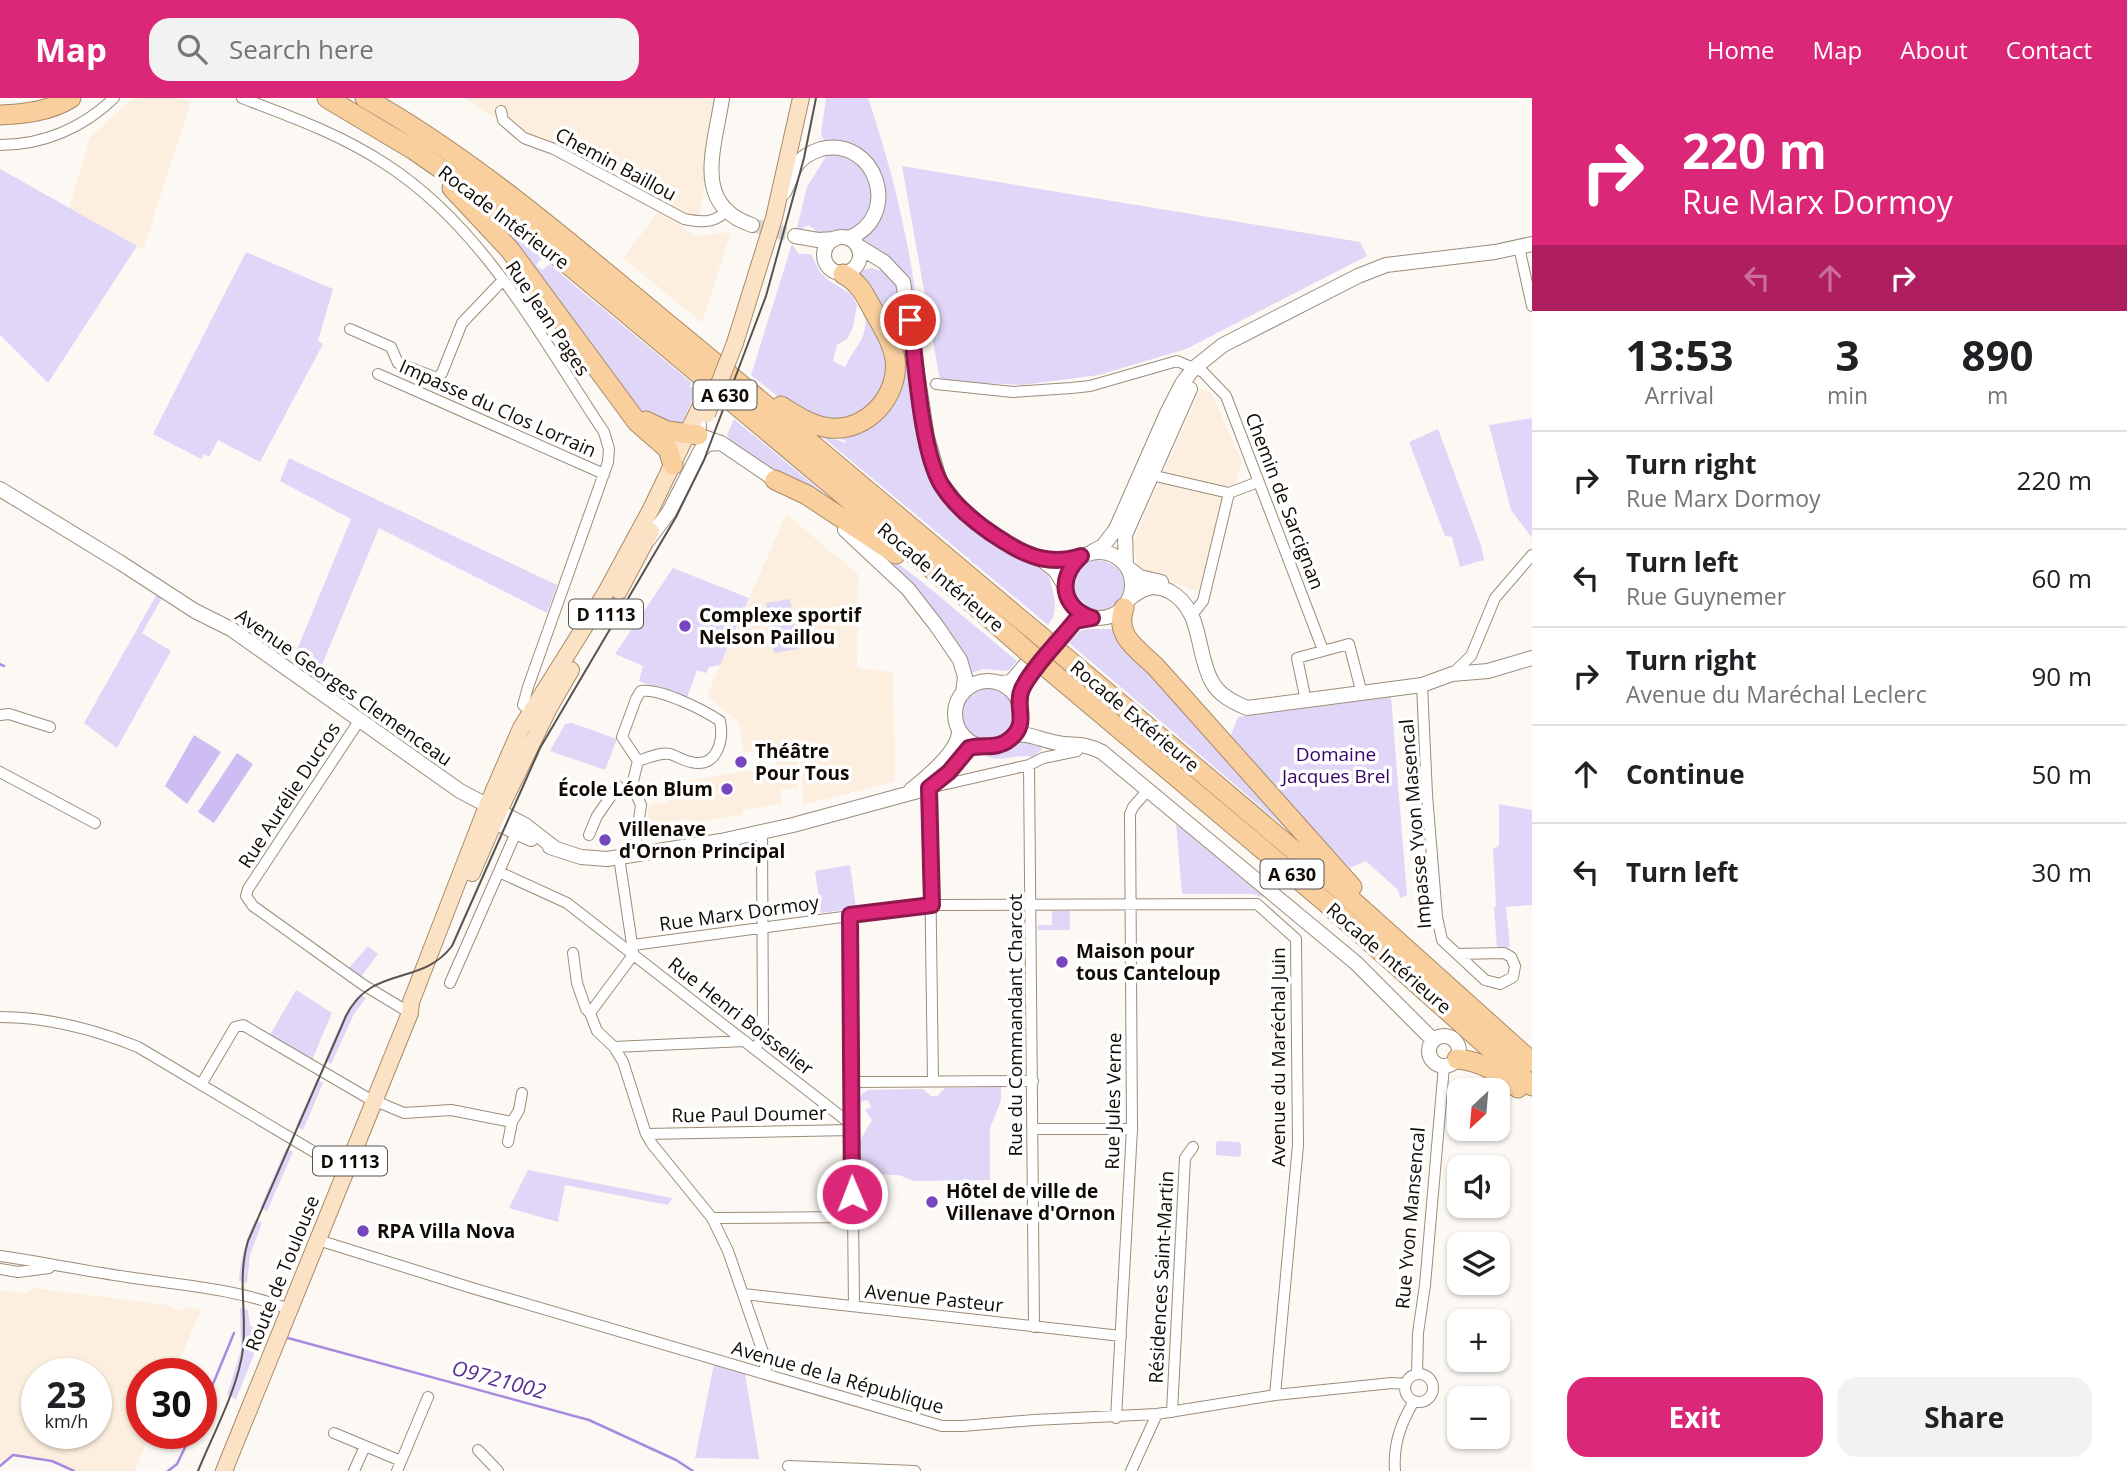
<!DOCTYPE html>
<html lang="en">
<head>
<meta charset="utf-8">
<style>
	body { margin:0; font-family:"Open Sans",sans-serif; background:#f2f2f2; color:#202124; height:100vh; display:flex; flex-direction:column; font-size:26px; white-space:nowrap }
	* { box-sizing:border-box; margin:0 }
	p { font-size:23px; color:#757577 }
	.icon { flex:none; width:38px; height:38px; fill:none; stroke:currentColor; stroke-width:2; stroke-linecap:round; stroke-linejoin:round }
	.map { position:relative; flex:1; overflow:hidden }
	.details { display:flex; flex-direction:column; background:#fff; width:595px }
	.details>* { flex:none }
	.banner { background:#db2777; color:#fff; overflow:hidden }
	.needle { width:46px; rotate:206deg }
	.tools { position:absolute; left:1447px; top:980px; display:grid; gap:14px }
	.tools a { display:grid; place-items:center; width:63px; height:63px; border-radius:14px; background:#fff; box-shadow:0 2px 5px #0004; font-size:35px }
	.speed { position:absolute; left:21px; top:1260px; display:flex; gap:14px; font-size:35px; font-weight:700; text-align:center }
	.speed>* { display:grid; place-content:center; width:91px; height:91px; border-radius:50%; background:#fff; box-shadow:0 2px 5px #0004; line-height:1 }
	.speed small { font-size:18px; font-weight:400 }
	.speed .limit { border:10px solid #d22; background:#fff; color:#111 }
	.pin { position:absolute; display:grid; place-items:center; width:60px; height:60px; color:#fff; margin:-30px; border:4px solid #fff; border-radius:50%; box-shadow:0 2px 7px #0007 }
	.me { position:absolute; width:77px; margin:-38px; rotate:359deg; stroke-linejoin:round; filter:drop-shadow(0 0 5px #0008) }
	.turn { display:flex; align-items:center; gap:24px; height:147px; padding:0 35px; font-size:32px }
	.turn .icon { width:91px; height:91px; stroke-width:2.5 }
	.turn b { display:block; font-size:49px; line-height:60px }
	.lanes { display:flex; align-items:center; height:66px; padding:0 35px; background:#0003; justify-content:center; gap:35px; direction:ltr }
	.lanes .off { opacity:.35 }
	.eta { display:flex; justify-content:space-evenly; align-items:center; height:119px; text-align:center }
	.eta b { font-size:42px; font-weight:700; line-height:49px }
	.cta { display:flex; gap:14px; margin-top:auto; padding:14px 35px }
	.cta a { flex:1; height:80px; border-radius:21px; background:#db2777; color:#fff; font-size:28px; font-weight:700; line-height:80px; text-align:center }
	.cta a+a { background:#f2f2f2; color:#202124 }
	ul { padding:0; list-style:none }
	li { display:flex; align-items:center; gap:21px; height:98px; padding:0 35px; border-top:2px solid #e0e0e0 }
	li div { flex:1 }
	li b { display:block; font-size:26px }
	li em { font-style:normal }
	header { display:flex; align-items:center; gap:42px; box-sizing:border-box; height:98px; padding:0 35px; background:#db2777; color:#fff }
	header strong { font-size:33px }
	nav { display:flex; gap:38px; margin-inline-start:auto; font-size:24px }
	.search { width:490px; height:63px; background:#f2f2f2; display:flex; align-items:center; gap:18px; box-sizing:border-box; padding:0 24px; border-radius:21px; color:#757577; font-size:26px }
	main { display:flex; flex:1; min-height:0 }
	.map>svg:first-child { display:block }
	.built { fill:#fdefdf; fill-rule:evenodd }
	.green { fill:#e0d6f7 }
	.forest { fill:#cebdf2 }
	.lines { fill:none; stroke-linecap:round; stroke-linejoin:round }
	.stream { stroke:#a88adf; stroke-width:2.5 }
	.secondary-tunnel { stroke:#d9d5d1; stroke-width:14; stroke-dasharray:14 7; stroke-linecap:butt }
	.street-casing { stroke:#9c8c79; stroke-width:12 }
	.secondary-casing { stroke:#9c8c79; stroke-width:16 }
	.primary-casing { stroke:#a88a68; stroke-width:18 }
	.highway-casing { stroke:#a88a68; stroke-width:21 }
	.street { stroke:#fff; stroke-width:10 }
	.secondary { stroke:#fff; stroke-width:14 }
	.primary { stroke:#fbe2c5; stroke-width:16 }
	.highway { stroke:#f9cf9e; stroke-width:19 }
	.tram { stroke:#57524d; stroke-width:2 }
	.primary-bridge-casing { stroke:#a88a68; stroke-width:18; stroke-linecap:butt }
	.highway-bridge-casing { stroke:#a88a68; stroke-width:21; stroke-linecap:butt }
	.primary-bridge { stroke:#fbe2c5; stroke-width:16 }
	.highway-bridge { stroke:#f9cf9e; stroke-width:19 }
	.route-casing { stroke:#8e194d; stroke-width:18 }
	.route { stroke:#db2777; stroke-width:12 }
	.poi-dot { fill:#7745bd; stroke:#fff; stroke-width:2.5 }
	.labels { text-anchor:middle; dominant-baseline:central; stroke-width:7; stroke-linejoin:round; paint-order:stroke }
	.shield { fill:#fff; stroke:#585450; stroke-width:2 }
	.shield-label { font-size:18px; font-weight:bold; fill:#110b05 }
	.street-label { font-size:19px; fill:#110b05; stroke:#fff }
	.poi-label { font-size:19px; font-weight:bold; fill:#110b05; stroke:#fff; text-anchor:start }
	.park-label { font-size:19px; fill:#380069; stroke:#fff }
	.water-label { font-size:21px; font-style:italic; fill:#592e91; stroke:#fff }
</style>
</head>
<body>
<header>
<strong>Map</strong>
<div class="search"><svg class="icon" aria-label="search" viewBox="0 0 24 24"><circle cx="10" cy="10" r="6"/><path d="M15 15l6 6"/></svg>Search here</div>
<nav><a>Home</a><a>Map</a><a>About</a><a>Contact</a></nav>
</header>
<main>
<div class="map">
<svg width="1532" height="1373" viewBox="0 0 1532 1373">
	<rect width="100%" height="100%" fill="#fcf9f5"/>
	<path class="built" d="M134,0H177L191,4L143,152L69,110L90,39Z
		M464,0H720L697,130L564,52L495,20Z
		M658,114L696,138L731,134L702,225L623,160Z
		M1201,290L1211,294L1242,364L1199,494L1139,472L1132,445Z
		M786,416L858,476L857,570L893,574L895,683L803,707L801,646L744,655L739,625L707,597Z
		M788,655L797,658V691L780,692L782,706L743,712V717L691,725L689,721L650,728L647,715L650,706L666,705L667,684H679L777,668L775,656Z
		M34,1190L168,1207L182,1214L185,1209L201,1211L174,1276H142V1335H150L135,1373H75L42,1361L13,1357L0,1363V1192L25,1195ZM37,1276H96V1335H37Z"/>
	<path class="green" d="M826,0H868C886,53 900,106 910,161C920,217 924,275 930,332L907,180C896,161 872,156 858,139L869,133L879,76L824,43L821,36Z
		M827,57C844,57 863,63 870,81C874,89 872,101 873,110L852,135C838,132 830,139 817,138L815,132L809,127L796,134L807,89Z
		M902,68L1360,144L1367,158L1186,251L1099,277L1022,287L940,283Z
		M0,71L137,148L48,285L0,237Z
		M494,122L542,160L536,167L542,172L549,166L692,285L689,288L699,293L697,298L694,297L680,330L639,314Z
		M792,146L799,156H811L820,174L828,182L851,196L857,207L853,229L847,241L837,247L833,263L845,269C860,239 868,244 865,206L888,254V285L865,317L831,324L791,309L751,277Z
		M246,154L333,191L318,243L323,246L260,364L218,342L209,359L204,356L201,361L153,336Z
		M871,170L886,174L899,186L933,382L1048,472C1051,493 1062,509 1048,527L819,336L846,345V343L820,333L841,335L899,279L854,178L862,172Z
		M1532,320V440L1511,412L1489,327Z
		M734,321L862,427L732,346L727,337Z
		M1438,331L1481,447L1484,462L1460,469L1452,439L1445,438L1409,344Z
		M289,360L557,487L547,515L379,430L316,581L292,564L351,421L280,383Z
		M860,437L921,483L1017,563L1008,573L984,571L971,575L965,559Z
		M1096,462C1138,465 1130,520 1089,511L1084,504L1076,500C1069,481 1077,467 1096,462Z
		M673,470L749,500L720,567L709,569L706,575L697,572L686,602L639,583L643,568L615,556Z
		M157,496L162,500L142,535L171,553L117,650L84,625Z
		M790,501L798,551L774,555L766,505Z
		M1088,531H1114L1316,756L1068,544L1080,533Z
		M960 617a29 29 0 1 1 58 0a29 29 0 1 1-58 0Z
		M1391,599L1407,797L1400,800L1398,792L1366,763L1350,770L1291,708L1231,637L1238,619Z
		M572,625L617,641L605,672L550,653L565,626Z
		M1021,643L1041,648L1042,652L1033,659C1016,655 1002,665 986,658L1004,655Z
		M1499,706L1532,712V807L1506,809L1510,849L1497,850L1494,810L1496,808L1493,751L1499,747Z
		M1176,725L1266,800L1252,796H1182Z
		M850,767L856,810L821,815L815,773Z
		M1052,813H1070V832H1038V827H1052Z
		M368,848L378,856L360,880L348,871Z
		M296,892L332,915L312,962L270,937Z
		M359,896L366,900L354,916L331,966L325,962L345,916Z
		M317,981L323,985L303,1032L296,1028Z
		M1001,989V1003L990,1030V1082L914,1083L899,1077L859,1076L858,1046L872,1022L865,1012L871,1009L868,1002L860,1004L861,997L868,992L923,991L931,998H937L945,990Z
		M1218,1043L1239,1044L1241,1046V1057L1238,1059L1216,1057V1045Z
		M286,1050L293,1054L267,1113L260,1110Z
		M528,1072L672,1100L668,1107L565,1087L558,1124L509,1110Z
		M255,1122L262,1125L250,1157L247,1185L239,1183C240,1161 246,1142 255,1122Z
		M240,1210L248,1212L250,1228L263,1234L236,1301L227,1297L241,1252Z
		M714,1266L745,1275L759,1361L695,1360Z"/>
	<path class="forest" d="M194,637L221,654L187,706L165,688Z
		M237,655L253,666L214,725L198,714Z"/>
	<g class="lines">
		<path class="stream" d="M0,566L4,568
			M288,1240L589,1322L676,1362L693,1373
			M201,1315L234,1235
			M0,1368L13,1357L52,1363L74,1373
			M168,1373L177,1366L192,1335"/>
		<path class="secondary-tunnel" d="M752,127L795,138"/>
		<g class="street-casing">
			<path id="street" d="M242,0C292,19 342,37 387,67C484,130 541,240 604,334L609,351L608,364L528,589L523,607L531,615
				M501,13L503,22L524,40L554,51L684,121C700,124 713,126 725,114
				M0,47C43,47 83,30 114,0
				M1519,149L1532,208
				M350,231L391,249L398,265L437,280L442,275L462,225L503,182
				M378,276L604,376
				M936,286L1013,294L1071,290L1090,288L1177,263L1203,274L1226,298L1323,552
				M1151,377L1229,395
				M1229,395L1258,384
				M1196,512L1203,503L1229,395
				M1452,576L1471,558L1495,500L1532,457
				M1422,587L1427,697L1437,819L1442,842L1485,882L1500,886L1513,879L1515,868L1511,859L1504,855L1457,856
				M1306,603L1297,560L1349,546L1362,596
				M0,617L9,616L50,629
				M359,623L248,791L246,798L253,808L362,886L410,915
				M1029,667L1034,1229
				M0,674L95,725
				M589,737L597,718L618,688
				M634,757L641,707L632,687L638,663C647,660 661,654 670,656C677,658 684,663 691,664C717,671 724,642 720,623C704,612 660,590 641,593L636,601L622,639L638,663
				M619,759L633,853
				M499,774L567,805L852,1027
				M850,817L854,1208
				M633,847L932,807L1257,806L1296,841L1298,1047L1275,1297
				M573,855L577,885L586,911L590,915L597,933L614,949L623,964L646,1036L652,1046L712,1120L728,1153L765,1260V1271L768,1277
				M450,885L515,737
				M590,915L633,857
				M0,919C46,919 96,932 138,949L346,1073
				M614,949L745,943
				M754,951L761,942L763,934L762,734
				M933,983L929,690L1029,667L1043,660L1077,653
				M850,984L1033,983
				M202,985L235,929L243,927L366,999L404,1015L451,1012L512,1024L508,1044
				M512,1024L519,1012L522,995
				M1033,1031H1132
				M646,1036L852,1032
				M712,1120L852,1119
				M318,1142L472,1190L942,1328H963L1034,1322L1157,1316L1275,1297L1392,1285L1406,1286
				M0,1158C42,1164 84,1173 127,1179C181,1187 237,1191 289,1211
				M0,1171L18,1174L49,1170
				M743,1196L1121,1238
				M1417,1276L1418,1235L1425,1187L1444,968
				M1405 1290a14 14 0 1 1 28 0a14 14 0 1 1-28 0Z
				M1172,1314L1185,1060L1193,1049
				M1116,1320L1132,1031L1130,716L1133,709L1148,692
				M334,1335L401,1363
				M478,1352L498,1373
				M788,1368L915,1373
				M354,1373L365,1348
				M397,1373L428,1299
				M1131,1373L1157,1316
				M1395,1373C1393,1346 1401,1325 1414,1303"/>
		</g>
		<g class="secondary-casing">
			<path id="secondary" d="M722,0C715,49 691,107 752,127
				M784,94C789,85 792,73 798,65C804,58 812,54 821,51C876,38 903,118 849,140
				M795,138L818,142L835,141
				M824 157a18 18 0 1 1 36 0a18 18 0 1 1-36 0Z
				M858,148L884,164L903,184L927,339L940,384L958,407L981,427L1017,452L1042,462L1055,472L1065,488
				M699,327L698,337L721,345L783,387
				M0,391L121,465L195,513L231,531L460,693L525,727L556,751
				M845,432L908,491L936,527L960,562L965,579L963,595
				M648,442L669,414L701,352L707,346L720,345
				M1066 487a33 33 0 1 1 66 0a33 33 0 1 1-66 0Z
				M1092,454L1103,448L1116,431L1167,315L1182,286L1193,271L1223,247L1358,178L1386,167L1495,154L1532,146
				M1126,468L1125,437L1190,291
				M1127,469L1140,479L1161,484
				M1129,501C1141,491 1153,485 1169,493C1204,512 1195,554 1212,584C1219,597 1233,604 1247,610L1422,587L1452,576L1488,573L1532,560
				M955 616a33 33 0 1 1 66 0a33 33 0 1 1-66 0Z
				M999,585L1011,584L1039,551
				M1019,604C1021,580 1059,542 1075,523L1092,520
				M1014,637C1030,635 1038,641 1053,644C1073,649 1080,643 1102,654L1356,865L1433,942
				M911,692C926,680 960,652 959,632
				M491,716L494,724L531,741
				M550,749L581,759L607,761L721,743L793,727L929,690L949,674L969,650L979,648
				M1429 953a15 15 0 1 1 30 0a15 15 0 1 1-30 0Z"/>
		</g>
		<g class="primary-casing">
			<path id="primary" d="M735,245L774,120L801,0
				M619,493L651,433
				M472,775L499,713L549,610L571,572
				M224,1373L410,915L411,904L487,708L521,630L605,496L651,411L700,309"/>
		</g>
		<g class="highway-casing">
			<path id="highway" d="M327,0L414,52L476,95L570,168L963,497L1027,553
				M365,0C470,59 564,140 657,217C785,322 911,430 1038,536
				M0,17C25,16 50,13 71,0
				M452,90L510,152L637,324L668,351L673,367
				M781,308C797,318 812,328 830,330C867,334 900,297 895,261C892,243 882,228 873,212C865,197 859,184 843,176
				M646,323L667,333L698,337
				M775,382L807,397L896,456
				M1124,510C1114,537 1137,551 1155,568L1352,789
				M1059,554L1335,787L1532,964
				M1047,570L1324,803L1532,988
				M1457,961C1482,963 1498,975 1518,990"/>
		</g>
		<use href="#street" class="street"/>
		<use href="#secondary" class="secondary"/>
		<use href="#primary" class="primary"/>
		<use href="#highway" class="highway"/>
		<path class="tram" d="M198,1373C213,1336 238,1291 243,1251C247,1213 237,1181 248,1143L346,918C372,866 421,889 452,848L540,650L676,419L704,362L766,198L804,60L816,0"/>
		<g class="primary-bridge-casing">
			<path id="primary-bridge" d="M707,316L735,245"/>
		</g>
		<g class="highway-bridge-casing">
			<path id="highway-bridge" d="M1038,536L1059,554
				M1027,553L1047,570"/>
		</g>
		<use href="#primary-bridge" class="primary-bridge"/>
		<use href="#highway-bridge" class="highway-bridge"/>
	</g>
	<g class="lines">
		<g class="route-casing">
			<path id="route" d="M852,1096L850,817L932,807L929,690L949,674L969,650C984,646 997,652 1010,641C1030,625 1014,609 1022,591C1031,571 1060,542 1075,523L1092,520C1061,509 1057,480 1081,458C1052,467 1030,460 1005,444C982,430 955,409 941,386C921,352 916,265 910,222"/>
		</g>
		<use href="#route" class="route"/>
	</g>
	<g class="poi-dot">
		<circle cx="685" cy="528" r="7"/>
		<circle cx="741" cy="664" r="7"/>
		<circle cx="727" cy="691" r="7"/>
		<circle cx="605" cy="742" r="7"/>
		<circle cx="1062" cy="864" r="7"/>
		<circle cx="932" cy="1104" r="7"/>
		<circle cx="363" cy="1133" r="7"/>
	</g>
	<g class="labels">
		<g class="shield">
			<rect x="693.5" y="282.5" width="63" height="29" rx="5"/>
			<rect x="569" y="501.5" width="74" height="29" rx="5"/>
			<rect x="1260.5" y="761.5" width="63" height="29" rx="5"/>
			<rect x="313" y="1048.5" width="74" height="29" rx="5"/>
		</g>
		<g class="shield-label">
			<text x="725" y="297">A 630</text>
			<text x="606" y="516">D 1113</text>
			<text x="1292" y="776">A 630</text>
			<text x="350" y="1063">D 1113</text>
		</g>
		<g class="street-label">
			<text transform="translate(616 66) rotate(28)">Chemin Baillou</text>
			<text transform="translate(504 119) rotate(37)">Rocade Intérieure</text>
			<text transform="translate(548 220) rotate(56)">Rue Jean Pages</text>
			<text transform="translate(498 310) rotate(24)">Impasse du Clos Lorrain</text>
			<text transform="translate(1285 403) rotate(69)">Chemin de Sarcignan</text>
			<text transform="translate(941 479) rotate(40)">Rocade Intérieure</text>
			<text transform="translate(344 589) rotate(35)">Avenue Georges Clemenceau</text>
			<text transform="translate(1135 618) rotate(40)">Rocade Extérieure</text>
			<text transform="translate(289 697) rotate(-57)">Rue Aurélie Ducros</text>
			<text transform="translate(1415 726) rotate(-95)">Impasse Yvon Masencal</text>
			<text transform="translate(739 815) rotate(-8)">Rue Marx Dormoy</text>
			<text transform="translate(1389 860) rotate(41)">Rocade Intérieure</text>
			<text transform="translate(741 918) rotate(38)">Rue Henri Boisselier</text>
			<text transform="translate(1015 927) rotate(-90)">Rue du Commandant Charcot</text>
			<text transform="translate(1278 959) rotate(-90)">Avenue du Maréchal Juin</text>
			<text transform="translate(1113 1003) rotate(-89)">Rue Jules Verne</text>
			<text transform="translate(749 1016) rotate(-1)">Rue Paul Doumer</text>
			<text transform="translate(1410 1120) rotate(-85)">Rue Yvon Mansencal</text>
			<text transform="translate(282 1175) rotate(-68)">Route de Toulouse</text>
			<text transform="translate(1161 1179) rotate(-87)">Résidences Saint-Martin</text>
			<text transform="translate(934 1200) rotate(6)">Avenue Pasteur</text>
			<text transform="translate(838 1279) rotate(16)">Avenue de la République</text>
		</g>
		<g class="poi-label">
			<text x="699" y="517">Complexe sportif<tspan x="699" dy="22">Nelson Paillou</tspan></text>
			<text x="755" y="653">Théâtre<tspan x="755" dy="22">Pour Tous</tspan></text>
			<text x="713" y="691" text-anchor="end">École Léon Blum</text>
			<text x="619" y="731">Villenave<tspan x="619" dy="22">d'Ornon Principal</tspan></text>
			<text x="1076" y="853">Maison pour<tspan x="1076" dy="22">tous Canteloup</tspan></text>
			<text x="946" y="1093">Hôtel de ville de<tspan x="946" dy="22">Villenave d'Ornon</tspan></text>
			<text x="377" y="1133">RPA Villa Nova</text>
		</g>
		<g class="park-label">
			<text x="1336" y="656">Domaine<tspan x="1336" dy="22">Jacques Brel</tspan></text>
		</g>
		<g class="water-label">
			<text transform="translate(499 1281) rotate(15)">O9721002</text>
		</g>
	</g>
</svg>
<div class="tools">
<a><svg class="needle" viewBox="-14 -14 28 28"><path d="M0-13l5 13h-10z" fill="#e53935"/><path d="M0 13l5-13h-10z" fill="#757577"/></svg></a>
<a><svg class="icon" aria-label="sound" viewBox="0 0 24 24"><path d="M4 9h4l5-4v14l-5-4H4zM17 9q2 3 0 6"/></svg></a>
<a><svg class="icon" aria-label="layers" viewBox="0 0 24 24"><path d="M12 4l9 5-9 5-9-5zM3 14l9 5 9-5"/></svg></a>
<a>+</a>
<a>−</a>
</div>
<div class="speed"><div>23<small>km/h</small></div><div class="limit">30</div></div>
<div class="pin" style="left:910px;top:222px;background:#d93025"><svg class="icon" aria-label="arrive" viewBox="0 0 24 24"><path d="M6 21V4h12l-3 4 3 4H6"/></svg></div>
<svg class="me" style="left:852px;top:1096px" viewBox="-20 -20 40 40"><circle r="17" fill="#db2777" stroke="#fff" stroke-width="3"/><path d="M0-11L8 9 0 5-8 9z" fill="#fff"/></svg>
</div>
<section class="details">
<div class="banner">
<div class="turn"><svg class="icon" aria-label="right" viewBox="0 0 24 24"><path d="M7 20v-9h11M14 6l5 5-5 5"/></svg><div><b>220 m</b>Rue Marx Dormoy</div></div>
<div class="lanes"><svg class="icon off" aria-label="left" viewBox="0 0 24 24"><path d="M17 20v-9H6M10 6l-5 5 5 5"/></svg><svg class="icon off" aria-label="ahead" viewBox="0 0 24 24"><path d="M12 20V5M6 11l6-6 6 6"/></svg><svg class="icon" aria-label="right" viewBox="0 0 24 24"><path d="M7 20v-9h11M14 6l5 5-5 5"/></svg></div>
</div>
<div class="eta">
<div><b>13:53</b><p>Arrival</p></div>
<div><b>3</b><p>min</p></div>
<div><b>890</b><p>m</p></div>
</div>
<ul>
<li><svg class="icon" aria-label="right" viewBox="0 0 24 24"><path d="M7 20v-9h11M14 6l5 5-5 5"/></svg><div><b>Turn right</b><p>Rue Marx Dormoy</p></div><em>220 m</em></li>
<li><svg class="icon" aria-label="left" viewBox="0 0 24 24"><path d="M17 20v-9H6M10 6l-5 5 5 5"/></svg><div><b>Turn left</b><p>Rue Guynemer</p></div><em>60 m</em></li>
<li><svg class="icon" aria-label="right" viewBox="0 0 24 24"><path d="M7 20v-9h11M14 6l5 5-5 5"/></svg><div><b>Turn right</b><p>Avenue du Maréchal Leclerc</p></div><em>90 m</em></li>
<li><svg class="icon" aria-label="ahead" viewBox="0 0 24 24"><path d="M12 20V5M6 11l6-6 6 6"/></svg><div><b>Continue</b></div><em>50 m</em></li>
<li><svg class="icon" aria-label="left" viewBox="0 0 24 24"><path d="M17 20v-9H6M10 6l-5 5 5 5"/></svg><div><b>Turn left</b></div><em>30 m</em></li>
</ul>
<div class="cta"><a>Exit</a><a>Share</a></div>
</section>
</main>
</body>
</html>
